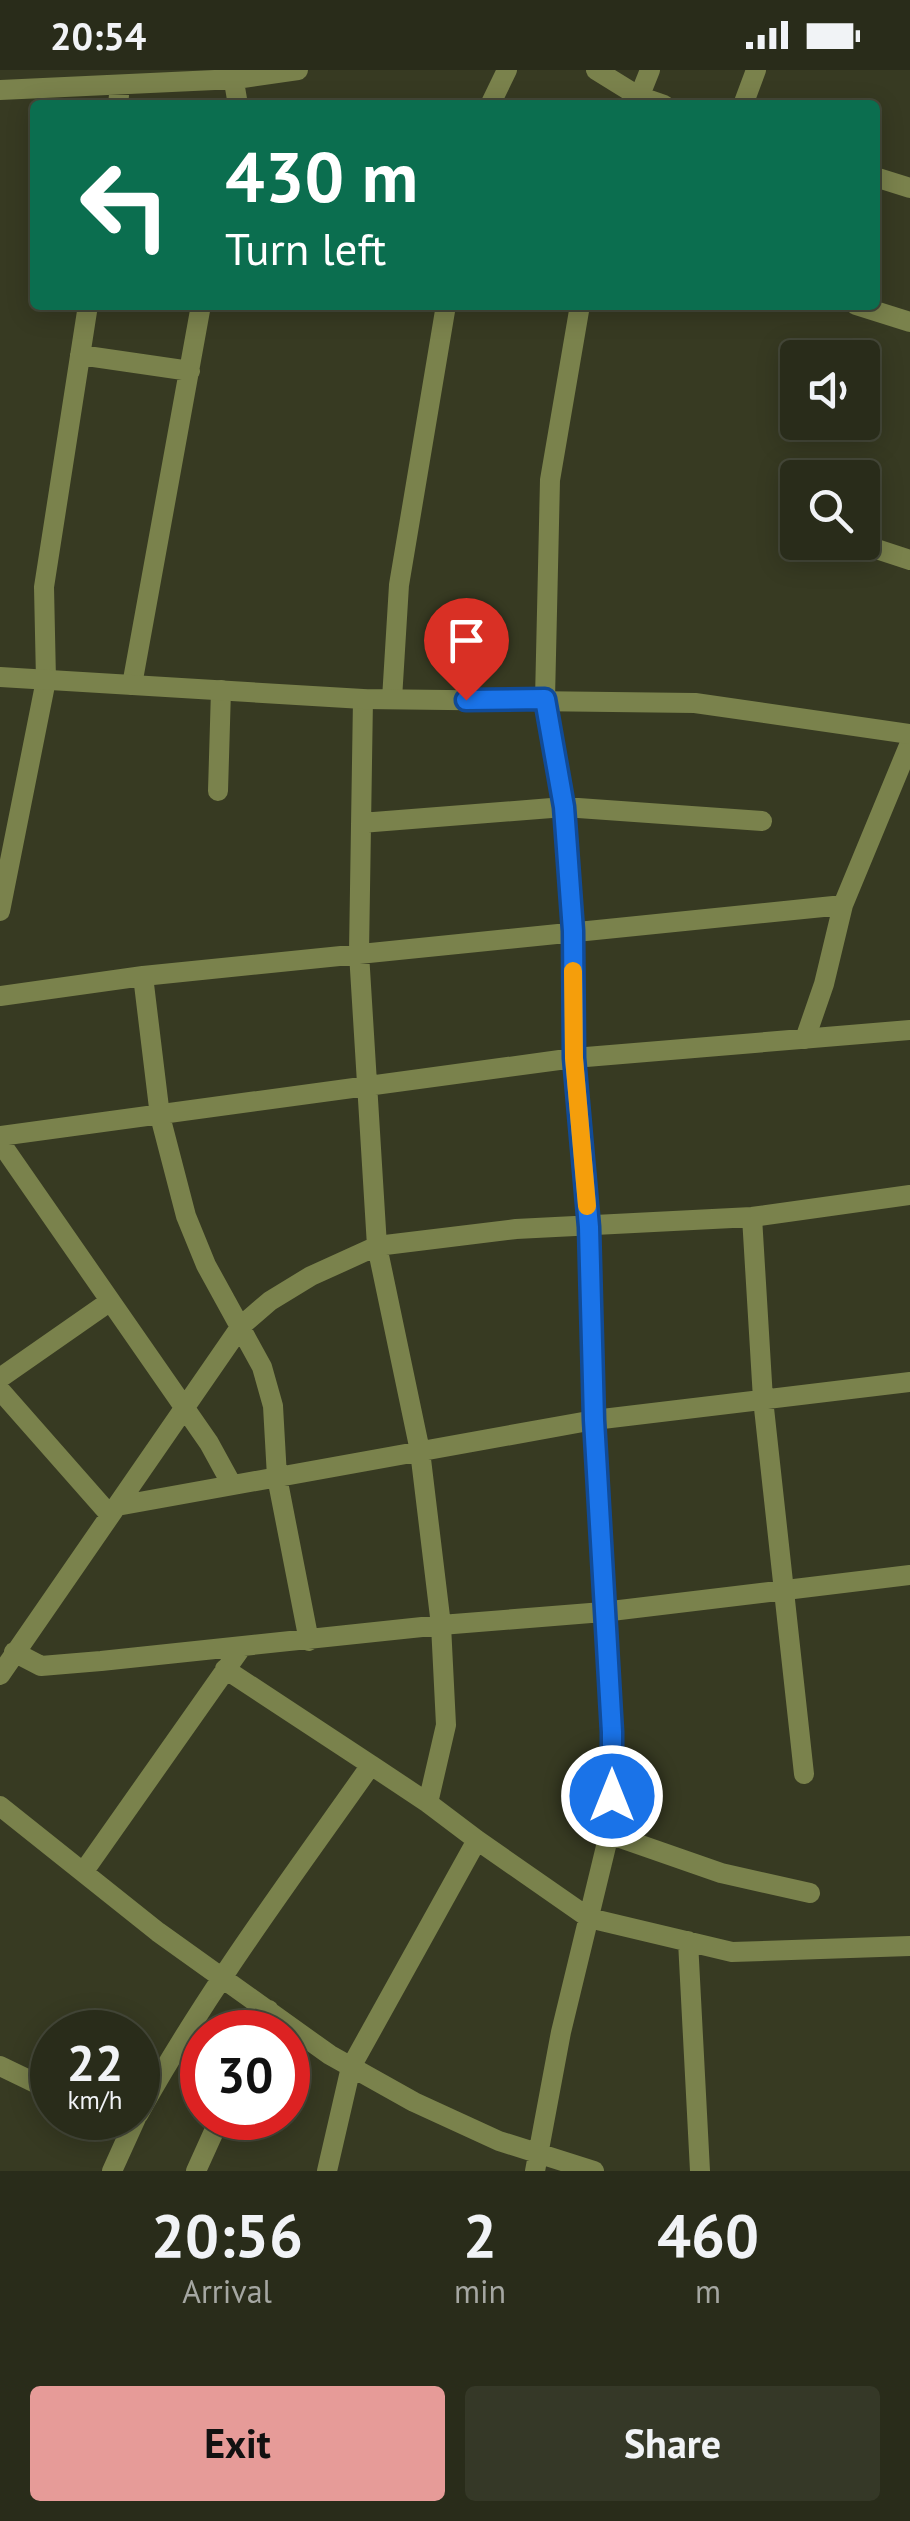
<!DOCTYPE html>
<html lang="en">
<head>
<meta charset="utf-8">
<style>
	body { margin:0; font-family:"PT Sans",sans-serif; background:#353827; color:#f1f3f6; height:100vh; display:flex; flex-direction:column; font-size:38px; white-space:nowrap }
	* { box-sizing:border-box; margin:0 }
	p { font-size:32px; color:#a5a7a2 }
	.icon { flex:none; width:55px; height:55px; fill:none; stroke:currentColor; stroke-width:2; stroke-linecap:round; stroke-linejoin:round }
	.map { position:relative; height:2101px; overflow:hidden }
	.drawer { display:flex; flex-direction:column; background:#292c1a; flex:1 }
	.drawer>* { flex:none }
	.top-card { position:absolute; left:30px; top:30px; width:850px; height:210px; border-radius:10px; box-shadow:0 5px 25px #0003,0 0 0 2px #454839; background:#0b6e4f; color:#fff; overflow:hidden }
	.fabs { position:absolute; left:780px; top:270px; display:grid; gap:20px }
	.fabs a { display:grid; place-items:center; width:100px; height:100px; border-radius:10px; background:#292c1a; box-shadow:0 5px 25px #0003,0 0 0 2px #454839; font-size:50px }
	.speed { position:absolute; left:30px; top:1940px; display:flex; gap:20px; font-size:50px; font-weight:700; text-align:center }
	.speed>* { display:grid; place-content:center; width:130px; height:130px; border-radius:50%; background:#292c1a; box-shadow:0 5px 25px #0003,0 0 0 2px #454839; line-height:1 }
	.speed small { font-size:25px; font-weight:400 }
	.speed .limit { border:15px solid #d22; background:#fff; color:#111 }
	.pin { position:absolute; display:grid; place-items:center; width:85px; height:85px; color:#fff; margin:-102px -42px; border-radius:50% 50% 50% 0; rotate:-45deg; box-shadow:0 0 10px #0007 }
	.pin .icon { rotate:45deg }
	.me { position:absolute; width:110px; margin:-55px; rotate:0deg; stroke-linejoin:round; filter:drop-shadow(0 0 8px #0008) }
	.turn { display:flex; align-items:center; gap:35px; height:210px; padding:0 30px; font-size:45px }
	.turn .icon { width:130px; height:130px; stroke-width:2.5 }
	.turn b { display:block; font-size:70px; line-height:85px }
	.eta { display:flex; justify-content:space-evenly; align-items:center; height:170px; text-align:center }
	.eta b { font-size:60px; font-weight:600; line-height:70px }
	.primary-button { display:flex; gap:20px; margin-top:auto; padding:20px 30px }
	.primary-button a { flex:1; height:115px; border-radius:10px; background:#e69b98; color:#111; font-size:40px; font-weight:600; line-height:115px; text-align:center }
	.primary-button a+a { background:#353827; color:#f1f3f6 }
	.status { display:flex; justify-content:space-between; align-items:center; height:70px; padding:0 50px; background:#292c1a; direction:ltr }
	.status svg { height:28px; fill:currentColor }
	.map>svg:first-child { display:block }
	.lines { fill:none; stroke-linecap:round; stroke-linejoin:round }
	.minor { stroke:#7a824c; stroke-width:20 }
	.tertiary { stroke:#7a824c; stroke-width:20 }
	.route-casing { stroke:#114b97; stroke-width:25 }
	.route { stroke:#1a73e8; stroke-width:18 }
	.slow { stroke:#f59e0b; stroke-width:18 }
</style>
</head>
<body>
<div class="status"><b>20:54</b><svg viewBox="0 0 49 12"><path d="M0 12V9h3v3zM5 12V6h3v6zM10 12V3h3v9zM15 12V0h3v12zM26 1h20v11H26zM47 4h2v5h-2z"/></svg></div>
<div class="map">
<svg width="910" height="2101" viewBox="0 0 910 2101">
	<rect width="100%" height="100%" fill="#373a22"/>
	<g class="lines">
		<path class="minor" d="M232,0L238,35
			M596,0L638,26L664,35
			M0,20L236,9L298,0
			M118,35L120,15
			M490,35L507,0
			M636,35L650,0
			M743,35L756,0
			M875,107L910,118
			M856,235L910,252
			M80,285L190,301
			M855,472L910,490
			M132,615L201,235
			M392,629L399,515L446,235
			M218,721L221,620
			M361,753L564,737L762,751
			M0,841L46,610L44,517L88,235
			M143,906L160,1046L186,1146L206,1195L262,1297L273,1336L277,1407L309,1571
			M0,926L143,906L843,835
			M805,969L824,914L843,835L910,673
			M0,1066L574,988L910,960
			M0,1072L209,1373L232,1415
			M752,1147L763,1329L804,1704
			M0,1308L109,1232
			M0,1320L110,1445
			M117,1436L594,1350L910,1312
			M14,1582L41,1596L101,1591L441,1555L603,1542L910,1505
			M225,1599L371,1695
			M0,1605L241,1256L270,1231L311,1206L377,1176L516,1159L752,1147L910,1125
			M0,1736L158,1862L330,1985L414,2032L499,2071L594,2101
			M609,1764L721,1803L810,1823
			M477,1770L589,1848L732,1882L910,1876
			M84,1801L241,1578
			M688,1871L700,2101
			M259,1962L269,1940
			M0,1996L52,2021
			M138,2045C206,1922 290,1810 371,1695L428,1733
			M107,2048L130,2058
			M112,2101L136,2048
			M196,2101L220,2048
			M327,2101L351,1997L477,1770L428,1733L446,1655L441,1555L420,1381L377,1176L359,883L363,629
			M535,2101L561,1962L609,1764L612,1726V1662L594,1350L589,1157L574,988L573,861L564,737L545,629L550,410L580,235"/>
		<path class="tertiary" d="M0,607L363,629L695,633L910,664"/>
	</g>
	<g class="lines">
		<g class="route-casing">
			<path id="route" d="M466,630L545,629L564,737L573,861L574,988L589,1157L594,1350L612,1662V1726"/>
		</g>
		<use href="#route" class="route"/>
		<path class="slow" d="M573,901L574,988L587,1136"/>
	</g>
</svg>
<div class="fabs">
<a><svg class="icon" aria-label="sound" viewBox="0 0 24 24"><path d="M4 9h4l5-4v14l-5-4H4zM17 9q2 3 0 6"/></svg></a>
<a><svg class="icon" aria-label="search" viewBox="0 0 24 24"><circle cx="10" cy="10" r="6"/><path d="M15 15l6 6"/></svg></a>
</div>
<div class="speed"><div>22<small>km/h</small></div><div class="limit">30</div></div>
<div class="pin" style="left:466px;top:630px;background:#d93025"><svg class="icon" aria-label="arrive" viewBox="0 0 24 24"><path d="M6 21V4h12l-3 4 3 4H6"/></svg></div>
<svg class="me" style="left:612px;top:1726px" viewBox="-20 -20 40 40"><circle r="17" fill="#1a73e8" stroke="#fff" stroke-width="3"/><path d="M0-11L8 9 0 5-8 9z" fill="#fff"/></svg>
<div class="top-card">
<div class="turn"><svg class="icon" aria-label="left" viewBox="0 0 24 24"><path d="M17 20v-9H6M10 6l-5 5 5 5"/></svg><div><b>430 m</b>Turn left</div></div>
</div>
</div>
<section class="drawer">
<div class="eta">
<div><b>20:56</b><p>Arrival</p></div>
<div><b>2</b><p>min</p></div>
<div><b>460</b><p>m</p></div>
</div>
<div class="primary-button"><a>Exit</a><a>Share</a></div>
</section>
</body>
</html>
